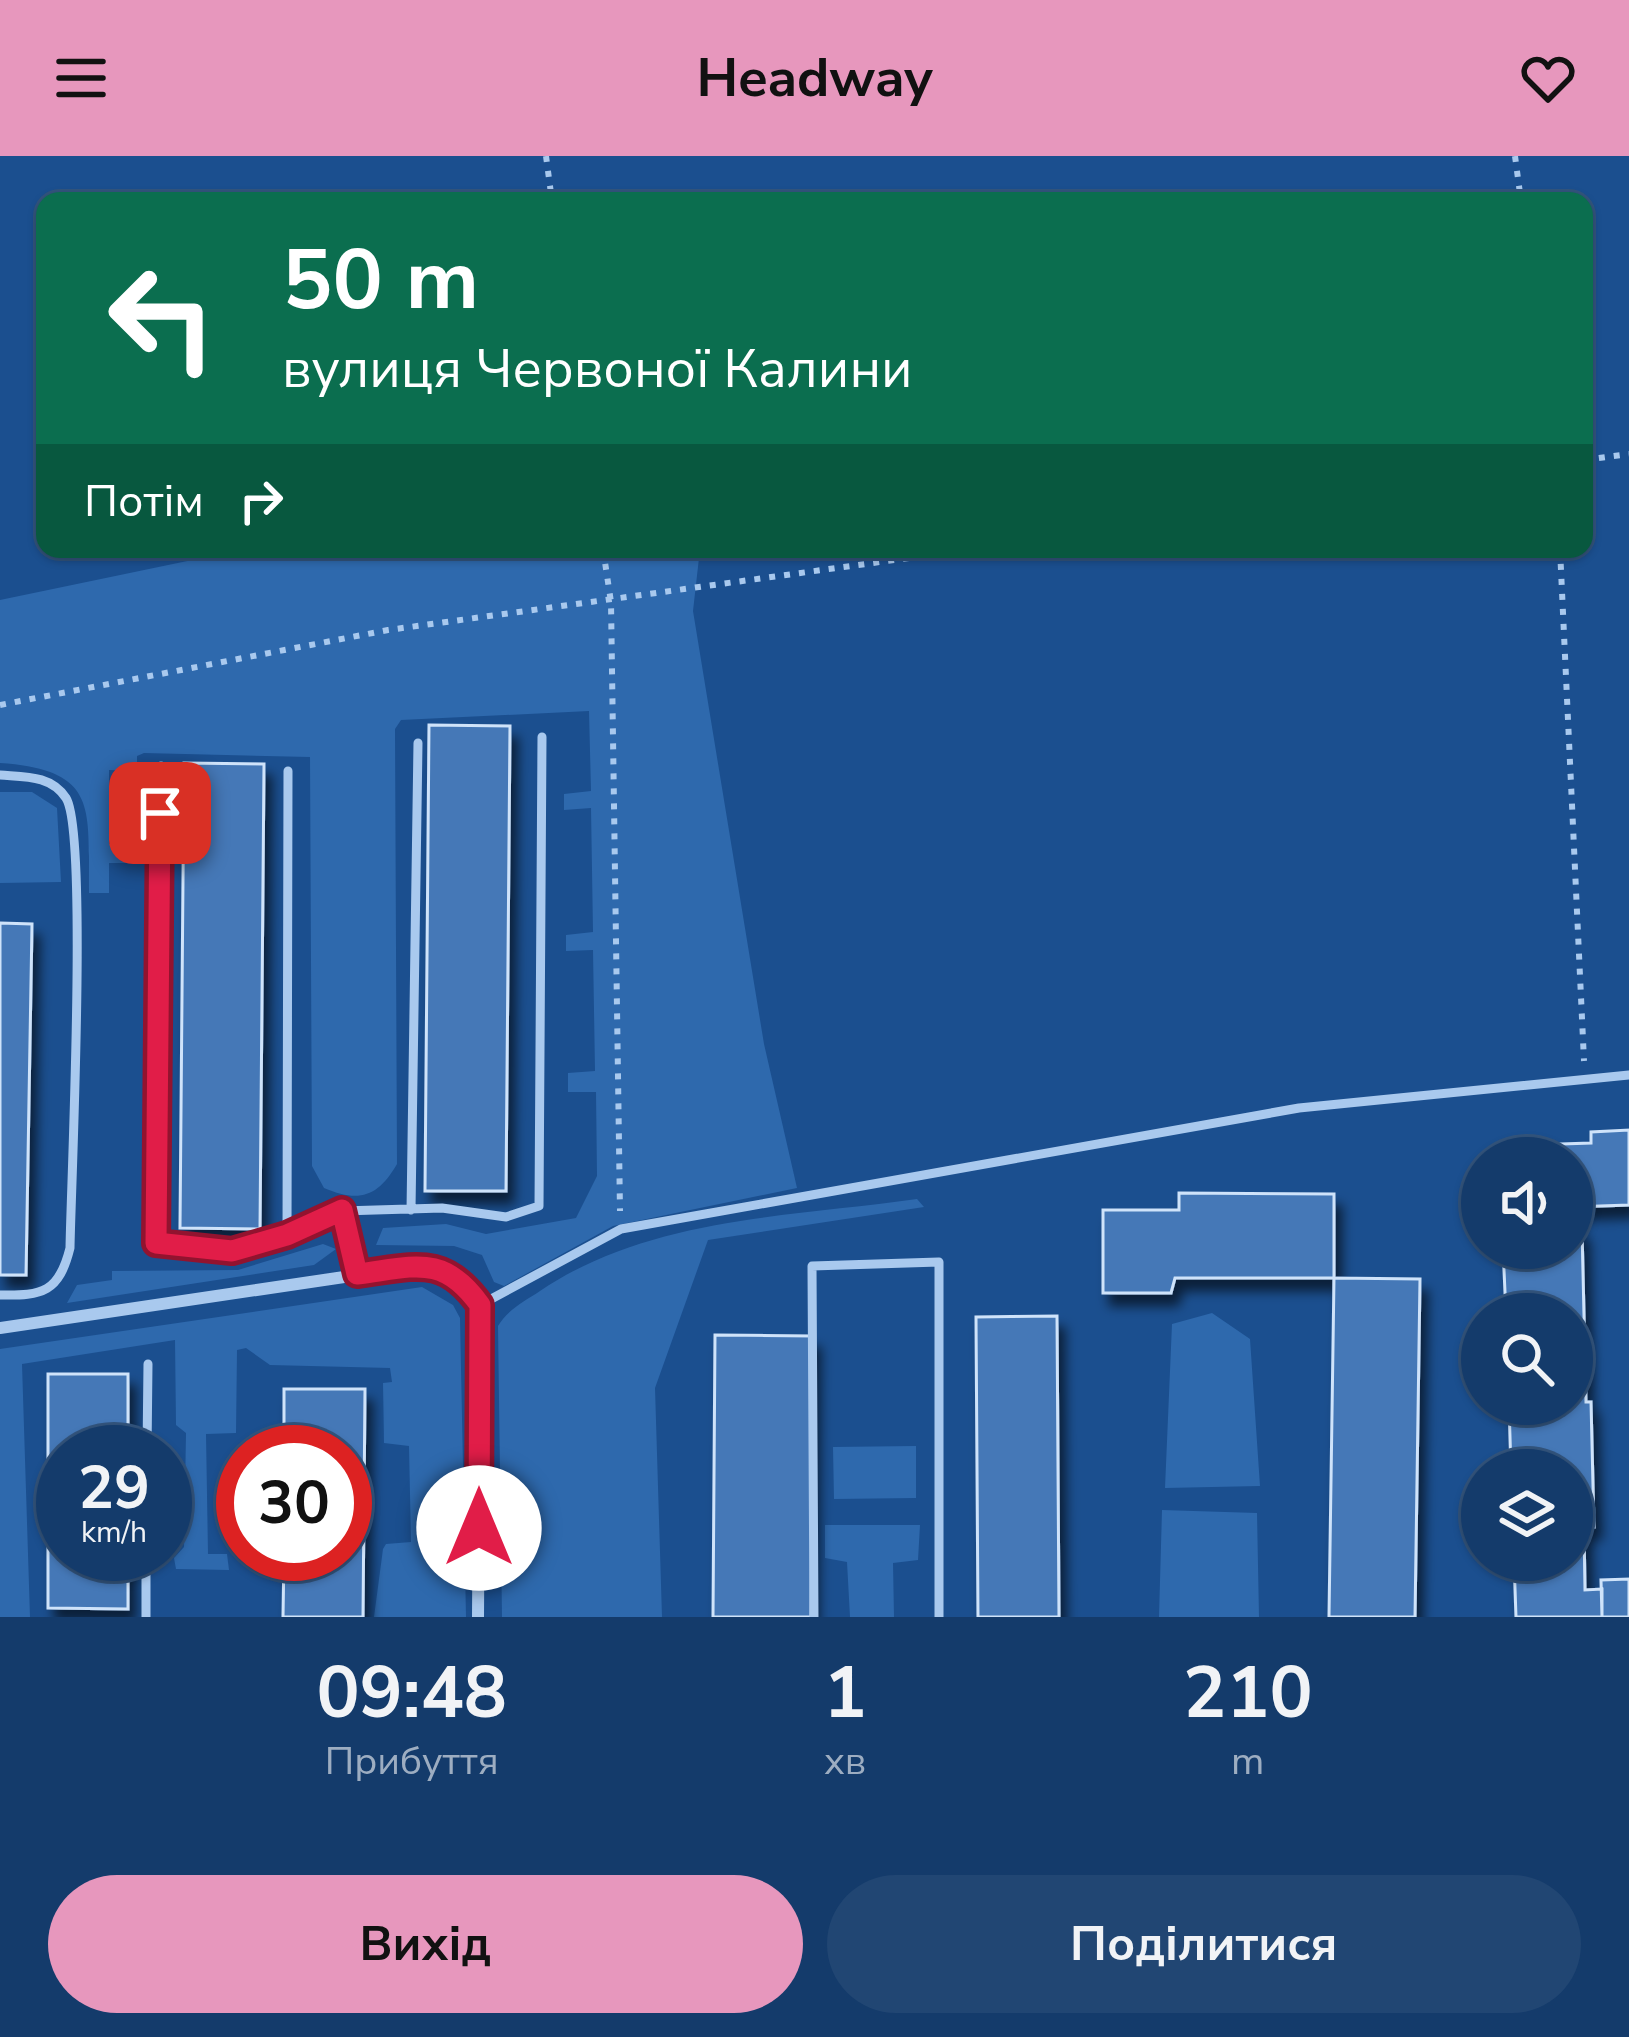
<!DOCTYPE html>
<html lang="uk">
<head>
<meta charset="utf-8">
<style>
	body { margin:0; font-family:"Nunito Sans",sans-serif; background:#214673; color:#f1f3f6; height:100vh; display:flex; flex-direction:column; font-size:45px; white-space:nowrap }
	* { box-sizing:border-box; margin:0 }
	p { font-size:39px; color:#9dadc1 }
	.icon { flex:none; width:66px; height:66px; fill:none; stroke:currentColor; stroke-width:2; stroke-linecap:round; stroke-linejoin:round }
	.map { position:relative; height:1461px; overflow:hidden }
	.side { display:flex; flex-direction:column; background:#143b6b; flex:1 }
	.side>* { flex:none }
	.hud { position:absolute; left:36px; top:36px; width:1557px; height:366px; border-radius:24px; box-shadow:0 3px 9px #0004,0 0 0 3px #33557e; background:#0b6e4f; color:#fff; overflow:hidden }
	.buttons { position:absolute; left:1461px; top:981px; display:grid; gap:24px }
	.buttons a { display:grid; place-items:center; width:132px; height:132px; border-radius:50%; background:#143b6b; box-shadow:0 3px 9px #0004,0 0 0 3px #33557e; font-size:60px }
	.speed { position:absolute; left:36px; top:1269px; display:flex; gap:24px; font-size:60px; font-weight:700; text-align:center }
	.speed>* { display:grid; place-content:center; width:156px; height:156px; border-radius:50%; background:#143b6b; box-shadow:0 3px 9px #0004,0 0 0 3px #33557e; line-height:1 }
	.speed small { font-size:30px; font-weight:400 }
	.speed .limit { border:18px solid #d22; background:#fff; color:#111 }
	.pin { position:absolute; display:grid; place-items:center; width:102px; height:102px; color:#fff; margin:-51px; border-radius:24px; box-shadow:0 6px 18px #0006 }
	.me { position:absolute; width:132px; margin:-66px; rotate:0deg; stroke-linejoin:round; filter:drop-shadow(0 0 9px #0008) }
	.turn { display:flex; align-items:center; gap:42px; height:252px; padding:0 48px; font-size:54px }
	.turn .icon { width:156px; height:156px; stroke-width:2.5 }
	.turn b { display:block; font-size:84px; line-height:102px }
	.then { display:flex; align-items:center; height:114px; padding:0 48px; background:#0003; gap:24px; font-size:45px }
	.eta { display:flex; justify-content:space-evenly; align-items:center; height:204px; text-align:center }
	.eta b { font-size:72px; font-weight:700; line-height:84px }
	.primary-button { display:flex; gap:24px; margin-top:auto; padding:24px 48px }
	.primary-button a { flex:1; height:138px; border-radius:72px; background:#e797bd; color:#111; font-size:48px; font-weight:700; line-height:138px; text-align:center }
	.primary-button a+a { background:#214673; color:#f1f3f6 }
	header { display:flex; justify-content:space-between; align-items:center; height:156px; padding:0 48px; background:#e797bd; color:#111; font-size:54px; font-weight:700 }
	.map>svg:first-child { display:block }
	.green { fill:#2e69ad }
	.building { fill:#4478b7; stroke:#cfe3fa; stroke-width:3; filter:url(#shadow) }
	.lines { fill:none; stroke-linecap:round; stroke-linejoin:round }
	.path { stroke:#a9c9ee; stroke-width:6; stroke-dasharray:6 9; stroke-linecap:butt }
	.lane { stroke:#a9c9ee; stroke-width:9 }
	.street { stroke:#a9c9ee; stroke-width:12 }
	.route-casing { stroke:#92132f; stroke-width:30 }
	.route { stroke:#e11d48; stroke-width:21 }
</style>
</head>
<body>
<header><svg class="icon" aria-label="menu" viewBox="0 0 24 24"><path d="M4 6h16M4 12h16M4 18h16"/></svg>Headway<svg class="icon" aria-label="heart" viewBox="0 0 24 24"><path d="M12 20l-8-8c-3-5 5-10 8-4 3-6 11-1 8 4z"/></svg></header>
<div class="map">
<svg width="1629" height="1461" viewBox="0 0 1629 1461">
	<defs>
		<filter id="shadow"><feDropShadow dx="7" dy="12" stdDeviation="6" flood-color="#0009"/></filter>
	</defs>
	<rect width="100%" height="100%" fill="#1b4f8f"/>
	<path class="green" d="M245,393H700L693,455L764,888L797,1032L613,1070L504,1130L494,1126L482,1099L454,1090L376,1089L383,1072L446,1068L486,1078L576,1062L597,1020L596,936H568V917L595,915L593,794L566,795V779L593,776L591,652L564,654V638L591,635L589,555L401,564L395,573L397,1008C378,1041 359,1047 324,1032L312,1010L310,601L144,597L137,600V615L109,614V688H138V707H109V737H89C88,653 100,614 0,607V444Z
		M0,636H32L57,652L61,726L0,727Z
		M917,1043L924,1051L708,1084L655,1232L662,1461H502L498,1170C507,1154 525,1145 540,1135C649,1061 790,1061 917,1043Z
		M323,1088L336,1093L314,1109L67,1147L77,1129L112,1124V1115L238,1114Z
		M422,1131L453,1149L460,1162L466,1461H374L383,1393L386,1388L411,1386L409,1290L384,1287L383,1227L392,1226L390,1212L270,1209L246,1192L237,1194L236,1277L206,1278L208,1398H227L229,1414L176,1413L174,1402L184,1391L186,1277L176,1269L175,1184L22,1208L30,1461H0V1193Z
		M1212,1157L1250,1183L1260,1330L1165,1332L1172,1168Z
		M916,1290V1342L834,1343L833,1291Z
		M1162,1354L1257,1357L1259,1461H1159Z
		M825,1369H920L918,1404L893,1407L894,1461H850L847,1406L825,1402Z"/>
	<path class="building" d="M429,569L510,570L506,1035H425Z
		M184,607L264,608L260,1073L180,1072Z
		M0,767L32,768L26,1119H0Z
		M1629,974V1049L1572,1051L1573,1073H1582L1586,1246H1591L1594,1371H1584L1585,1434L1602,1433V1461H1516L1514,1404H1572V1314H1511L1509,1248H1572V1158H1506L1503,1092H1572V1002H1500V990L1591,987V976Z
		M1179,1037L1334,1038V1122H1175L1171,1137H1103V1054H1179Z
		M1334,1122L1420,1123L1415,1461H1329Z
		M1057,1160L1059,1461H978L976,1161Z
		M715,1179L813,1180L811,1461H713Z
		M48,1218H128V1296H63V1398H128V1453L48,1452Z
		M284,1233H365L363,1461H283L284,1398H345V1296H284Z
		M1629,1423V1461H1602L1601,1424Z"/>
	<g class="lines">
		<path class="path" d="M546,0L552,45
			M1515,0L1521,45
			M1584,304L1629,298
			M603,393L611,446L620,1055
			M1560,393L1584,905
			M0,549L388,474L974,393"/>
		<path class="lane" d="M161,610L156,1087L232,1095L287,1079L342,1055
			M0,619C25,621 51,619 66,642C88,676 71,1027 70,1092C59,1136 43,1140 0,1139
			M411,1054L418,587
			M287,1079L288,615
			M357,1118L342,1055L442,1052L506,1061L539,1050L542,581
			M480,1149L621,1073L1299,952L1629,919
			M147,1296L148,1208
			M146,1461V1398
			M814,1461L812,1110L939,1106V1461"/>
		<path class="street" d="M0,1172L418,1110L443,1112L463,1125L480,1149L478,1461"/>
	</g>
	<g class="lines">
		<g class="route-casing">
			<path id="route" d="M160,657L156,1087L232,1095L287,1079L342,1054L357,1118C414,1111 443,1097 480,1149L479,1372"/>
		</g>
		<use href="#route" class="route"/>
	</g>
</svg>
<div class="buttons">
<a><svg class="icon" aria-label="sound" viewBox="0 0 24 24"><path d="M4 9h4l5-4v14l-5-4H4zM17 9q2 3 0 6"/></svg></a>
<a><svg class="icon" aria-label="search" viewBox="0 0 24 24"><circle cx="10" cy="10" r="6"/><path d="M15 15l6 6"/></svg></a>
<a><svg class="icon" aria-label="layers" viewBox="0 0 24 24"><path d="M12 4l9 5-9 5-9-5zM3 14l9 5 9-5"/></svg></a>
</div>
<div class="speed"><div>29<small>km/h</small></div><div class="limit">30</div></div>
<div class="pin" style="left:160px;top:657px;background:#d93025"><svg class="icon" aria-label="arrive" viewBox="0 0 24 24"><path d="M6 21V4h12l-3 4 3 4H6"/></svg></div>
<svg class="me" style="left:479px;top:1372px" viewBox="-20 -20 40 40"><circle r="19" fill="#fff"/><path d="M0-13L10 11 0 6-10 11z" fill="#e11d48"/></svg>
<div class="hud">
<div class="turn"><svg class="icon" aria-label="left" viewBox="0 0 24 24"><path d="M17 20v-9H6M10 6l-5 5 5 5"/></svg><div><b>50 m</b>вулиця Червоної Калини</div></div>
<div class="then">Потім<svg class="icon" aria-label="right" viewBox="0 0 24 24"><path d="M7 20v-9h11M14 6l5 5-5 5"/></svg></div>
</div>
</div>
<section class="side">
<div class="eta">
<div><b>09:48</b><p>Прибуття</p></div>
<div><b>1</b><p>хв</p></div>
<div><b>210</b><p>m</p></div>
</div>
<div class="primary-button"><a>Вихід</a><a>Поділитися</a></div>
</section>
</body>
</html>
